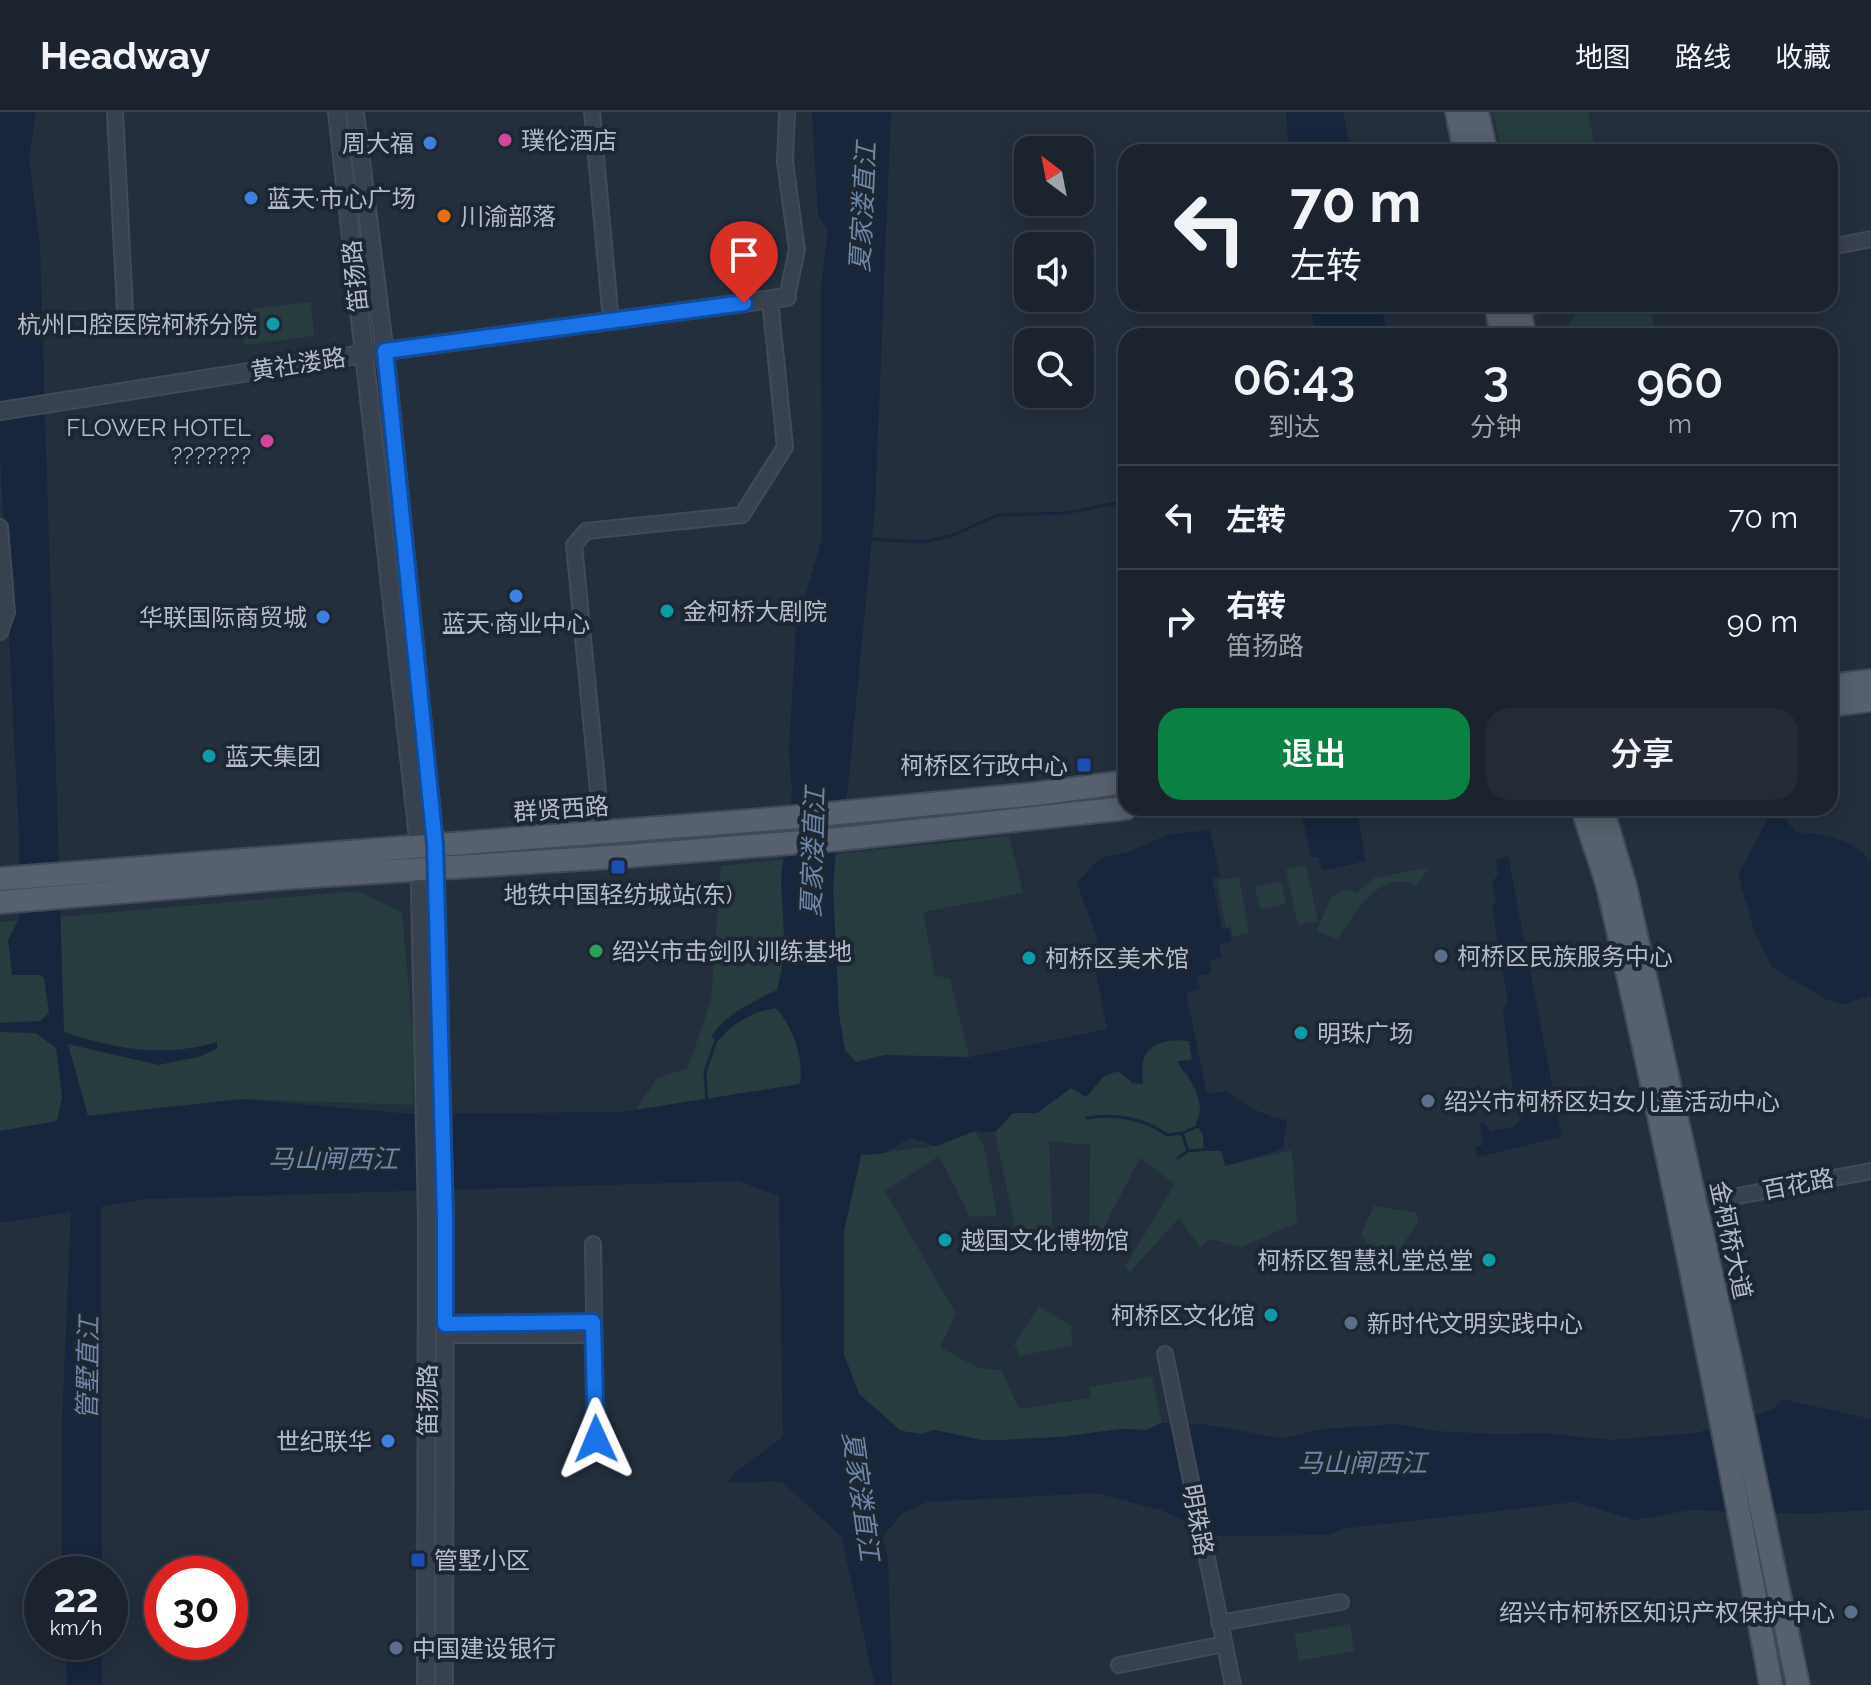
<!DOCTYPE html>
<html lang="zh">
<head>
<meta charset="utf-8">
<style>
	body { margin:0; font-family:Raleway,"Noto Sans SC",sans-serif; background:#242b36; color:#f1f3f6; height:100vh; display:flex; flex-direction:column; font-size:30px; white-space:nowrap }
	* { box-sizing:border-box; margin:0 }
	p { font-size:26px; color:#a0a4aa }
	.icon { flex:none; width:44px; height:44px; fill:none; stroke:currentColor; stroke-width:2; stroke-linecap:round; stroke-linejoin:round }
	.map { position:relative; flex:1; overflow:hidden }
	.details { position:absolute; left:1118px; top:216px; width:720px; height:488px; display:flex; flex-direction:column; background:#1b232e; border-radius:24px; box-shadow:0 4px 20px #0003,0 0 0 2px #39404a }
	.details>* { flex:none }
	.banner { position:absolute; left:1118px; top:32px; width:720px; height:168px; border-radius:24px; box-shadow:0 4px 20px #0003,0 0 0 2px #39404a; background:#1b232e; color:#f1f3f6; overflow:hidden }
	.needle { width:52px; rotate:328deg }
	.buttons { position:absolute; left:1014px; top:24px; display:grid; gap:16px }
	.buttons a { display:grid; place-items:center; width:80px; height:80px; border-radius:16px; background:#1b232e; box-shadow:0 4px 20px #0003,0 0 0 2px #39404a; font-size:40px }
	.speed { position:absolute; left:24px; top:1444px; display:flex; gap:16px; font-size:40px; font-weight:700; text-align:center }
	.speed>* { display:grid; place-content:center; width:104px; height:104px; border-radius:50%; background:#1b232e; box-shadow:0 4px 20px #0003,0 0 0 2px #39404a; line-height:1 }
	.speed small { font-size:20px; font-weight:400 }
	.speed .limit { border:12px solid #d22; background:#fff; color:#111 }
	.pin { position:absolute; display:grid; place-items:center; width:68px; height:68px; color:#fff; margin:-82px -34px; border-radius:50% 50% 50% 0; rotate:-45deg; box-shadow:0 0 8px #0007 }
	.pin .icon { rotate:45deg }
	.me { position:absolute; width:88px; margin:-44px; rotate:359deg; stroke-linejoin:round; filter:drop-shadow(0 0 6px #0008) }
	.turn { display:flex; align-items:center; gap:28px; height:168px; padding:0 40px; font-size:36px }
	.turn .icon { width:104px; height:104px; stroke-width:2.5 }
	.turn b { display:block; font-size:56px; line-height:68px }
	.eta { display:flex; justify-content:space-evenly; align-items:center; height:136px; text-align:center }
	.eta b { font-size:48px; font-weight:600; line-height:56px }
	.primary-button { display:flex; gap:16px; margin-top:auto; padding:16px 40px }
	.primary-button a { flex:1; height:92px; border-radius:24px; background:#0b8043; color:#fff; font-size:32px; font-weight:600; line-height:92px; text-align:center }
	.primary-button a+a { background:#242b36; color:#f1f3f6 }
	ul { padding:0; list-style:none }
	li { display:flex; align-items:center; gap:24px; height:104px; padding:0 40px; border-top:2px solid #39404a }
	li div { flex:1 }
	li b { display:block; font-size:30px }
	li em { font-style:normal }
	header { display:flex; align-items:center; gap:48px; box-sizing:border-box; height:112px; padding:0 40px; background:#1b232e; border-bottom:2px solid #39404a }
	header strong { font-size:38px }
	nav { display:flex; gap:44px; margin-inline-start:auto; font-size:28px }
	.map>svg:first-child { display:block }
	.green { fill:#263c3f }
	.water { fill:#17263c }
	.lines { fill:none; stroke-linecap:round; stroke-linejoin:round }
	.stream { stroke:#17263c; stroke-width:3 }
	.minor-casing { stroke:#414a57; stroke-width:18 }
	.tertiary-casing { stroke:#414a57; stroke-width:20 }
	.primary-casing { stroke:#414a57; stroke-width:26 }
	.minor { stroke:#38414e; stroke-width:14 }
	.tertiary { stroke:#38414e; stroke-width:16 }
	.primary { stroke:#56606e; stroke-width:22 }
	.route-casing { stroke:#114b97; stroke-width:20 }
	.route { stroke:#1a73e8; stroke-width:14 }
	.hotel-dot { fill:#d1479c; stroke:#1d2633; stroke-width:3 }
	.shop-dot { fill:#3f7fe0; stroke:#1d2633; stroke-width:3 }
	.food-dot { fill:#e8710a; stroke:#1d2633; stroke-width:3 }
	.culture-dot { fill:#0f9aa8; stroke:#1d2633; stroke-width:3 }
	.transit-dot { fill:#1a4fb4; stroke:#1d2633; stroke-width:3 }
	.leisure-dot { fill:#2e9e5b; stroke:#1d2633; stroke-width:3 }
	.service-dot { fill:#5c6f8a; stroke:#1d2633; stroke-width:3 }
	.labels { text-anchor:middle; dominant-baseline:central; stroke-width:8; stroke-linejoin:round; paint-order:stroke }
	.poi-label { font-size:24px; fill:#b4bcc9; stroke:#1d2633; text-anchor:start }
	.street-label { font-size:24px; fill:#b4bcc9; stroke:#1d2633 }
	.water-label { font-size:26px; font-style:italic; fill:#6d86a8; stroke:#1d2633 }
</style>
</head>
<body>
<header>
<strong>Headway</strong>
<nav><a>地图</a><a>路线</a><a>收藏</a></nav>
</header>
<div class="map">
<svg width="1871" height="1573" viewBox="0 0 1871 1573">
	<rect width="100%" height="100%" fill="#242f3e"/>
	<path class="green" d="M1492,0H1588L1596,40H1502Z
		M311,190L314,224L244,233L240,198Z
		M1641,192H1652L1653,214L1636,224H1561L1576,203Z
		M1009,724L1023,781L923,800L935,863L950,867L969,945L929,946L749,982L635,999L657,966L688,956L711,888L721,754Z
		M1306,753L1318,809L1298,813L1286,758Z
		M1430,755L1416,774C1380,755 1354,802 1338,827L1316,819L1332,785L1346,777L1356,781L1374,766Z
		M1239,765L1249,821L1233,825L1231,815H1226L1217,769Z
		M1281,770L1286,792L1260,797L1255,775Z
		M358,779L402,800L413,923V993L243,987L109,1001L0,1019V810Z
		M1174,927L1189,929L1192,949H1178C1180,958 1185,959 1189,966C1197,981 1205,995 1196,1011L1203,1023L1204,1039H1222L1225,1054L1292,1038L1297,1111L1241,1135L1210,1127L1200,1136L1179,1106L1130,1160L1125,1155L1175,1072L1140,1046L1094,1134L1089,1130L1090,1033L1049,1029L1053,1126L1015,1116L995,1020L1013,1001H1037L1071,976L1086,985L1104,964L1118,959L1133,971C1145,942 1143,936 1174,927Z
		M975,1019L984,1034L997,1104L970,1105L939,1044L885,1079L956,1202L940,1235L978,1256L1001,1258L1019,1297L1091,1286L1089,1275L1152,1264L1162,1311L1146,1318L1121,1317L1061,1325L1002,1328H982L935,1318L922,1322L901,1319L859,1282L844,1243V1119L861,1043L936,1034Z
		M1374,1094L1417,1101L1418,1111L1385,1157L1361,1122Z
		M1039,1194L1071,1214L1072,1233L1020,1244L1014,1232Z
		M1350,1512L1354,1539L1299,1549L1294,1522Z"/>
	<path class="water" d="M0,0H36L29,46L40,136L64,920C114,937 165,946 217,930V937L198,945L158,953L68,932L88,1004L243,987L411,1002L621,1000L800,972C804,946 793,915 776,896C751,900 735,910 718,929L711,925C726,901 752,891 777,878L785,842L781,767L792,680L789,638L796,514L822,427L821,175L828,119L818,103L812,0H891L875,395L848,674L835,749L833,777L839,902L845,938L856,950L885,943L969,945L1107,917L1092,840L1098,829L1077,771L1100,746L1128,740L1170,722L1210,718L1220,765L1212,767L1222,817L1229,816L1231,829L1219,832L1222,846L1209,848L1211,861L1197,864L1200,877L1186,881L1207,982L1227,979C1246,994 1262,1004 1287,1008L1283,1037L1225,1054L1222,1039H1204L1203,1023L1196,1011C1205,995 1197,980 1189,966C1185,958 1180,958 1178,949L1192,948L1189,929C1174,927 1150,928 1144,946C1141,952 1143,965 1143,972L1133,971L1118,959L1104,964L1086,985L1071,976L1037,1001H1013L995,1020L975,1019L936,1034L910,1026L885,1041L861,1043L844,1119V1243L859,1282L901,1319L922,1322L934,1318L982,1328H1002L1061,1325L1121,1317L1146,1318L1162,1311L1201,1312L1282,1326L1323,1317L1396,1312L1433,1319L1497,1322L1544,1321L1611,1328L1696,1321L1773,1297L1782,1287L1871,1307V1398L1803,1402L1690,1398L1634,1408L1575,1390L1341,1417L1328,1423L1219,1424L1161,1398L1095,1381L927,1390L903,1401L882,1425L888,1446L892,1573H875L841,1424L781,1369L728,1371L732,1363L783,1325L779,1084L739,1069L147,1087L101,1095L102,1462H62V1309L71,1100L0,1111V1019L57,1009L62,985L56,936L36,921L0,920V911L40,909L49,901L44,866L39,863H12L8,828L19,807V725L0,344Z
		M1286,0H1343L1351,40H1284L1288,29Z
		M1310,192H1381L1388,224H1280L1315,217Z
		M1315,696H1356L1366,749L1322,759L1318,745H1311L1301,700Z
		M1774,696H1781L1783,705L1796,720C1826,723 1850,725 1871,749V884L1843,892L1825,887L1772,855L1754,818L1738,762Z
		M1508,744L1562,1025L1477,1045L1476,1035L1483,1033L1479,1012L1484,1011L1491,1019L1514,1015L1526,1001L1523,992L1527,986L1523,972L1513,978L1503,896L1508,890L1492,795L1496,789L1492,770L1498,763L1495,748Z
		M65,1530H102V1573H67Z"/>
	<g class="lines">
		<path class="stream" d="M868,427L923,430L951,424L997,403L1066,401L1126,389
			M707,992L705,960L717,926
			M1087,1006C1114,1001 1144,1006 1167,1023L1182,1021L1188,1039L1178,1046
			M1183,1021L1198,1014
			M1188,1039L1208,1037"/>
		<g class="minor-casing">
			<path id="minor" d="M115,0L125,199
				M592,0L611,209
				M787,0L785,50L797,138L787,185
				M1830,135L1871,127
				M1514,198L1545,192
				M0,415L7,500L0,520
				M602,720L574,433L586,419L742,403L785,335L770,188
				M1690,1093L1871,1059
				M593,1132L596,1327
				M445,1212L593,1210
				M444,1223H594
				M1165,1242L1233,1573
				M1219,1511L1341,1490
				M1119,1553L1224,1532"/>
		</g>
		<g class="tertiary-casing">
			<path id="tertiary" d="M337,0L419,734L427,1107L426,1573
				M355,0L388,266L435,732L445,1107L444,1573
				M0,299L363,242L787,185"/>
		</g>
		<g class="primary-casing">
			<path id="primary" d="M1457,0L1465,40
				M1477,0L1486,40
				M1496,192L1502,224
				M1519,192L1524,224
				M1830,574L1871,569
				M1830,593L1871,588
				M1583,696C1590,725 1603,753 1610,783C1670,1045 1723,1309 1771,1573
				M1602,696L1625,774L1732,1256L1798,1573
				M0,767L786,706L1035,682L1126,670
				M0,790L296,765L627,744L840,727L1126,696"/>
		</g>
		<use href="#minor" class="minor"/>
		<use href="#tertiary" class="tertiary"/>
		<use href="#primary" class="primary"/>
	</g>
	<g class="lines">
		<g class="route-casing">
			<path id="route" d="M596,1327L593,1210L445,1212V1107L435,732L385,239L744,191"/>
		</g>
		<use href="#route" class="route"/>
	</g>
	<g class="hotel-dot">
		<circle cx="505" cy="28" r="8"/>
		<circle cx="267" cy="329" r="8"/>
	</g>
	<g class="shop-dot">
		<circle cx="430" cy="31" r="8"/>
		<circle cx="251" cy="86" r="8"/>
		<circle cx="516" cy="484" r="8"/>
		<circle cx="323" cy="505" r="8"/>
		<circle cx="388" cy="1329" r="8"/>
	</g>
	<circle class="food-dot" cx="444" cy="104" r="8"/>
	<g class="culture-dot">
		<circle cx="273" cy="212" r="8"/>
		<circle cx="667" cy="499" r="8"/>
		<circle cx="209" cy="644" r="8"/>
		<circle cx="1029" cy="846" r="8"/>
		<circle cx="1301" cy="921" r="8"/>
		<circle cx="945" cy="1128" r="8"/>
		<circle cx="1489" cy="1148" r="8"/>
		<circle cx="1271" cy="1203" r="8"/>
	</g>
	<g class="transit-dot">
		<rect x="1076" y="645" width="16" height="16" rx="4"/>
		<rect x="610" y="747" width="16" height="16" rx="4"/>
		<rect x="410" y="1440" width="16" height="16" rx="4"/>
	</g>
	<circle class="leisure-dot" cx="596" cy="839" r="8"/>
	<g class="service-dot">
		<circle cx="1441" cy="844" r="8"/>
		<circle cx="1428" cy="989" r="8"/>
		<circle cx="1351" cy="1211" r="8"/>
		<circle cx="1851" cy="1500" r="8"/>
		<circle cx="396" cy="1536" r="8"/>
	</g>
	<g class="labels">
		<g class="poi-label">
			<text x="521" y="28">璞伦酒店</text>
			<text x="414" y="31" text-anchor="end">周大福</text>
			<text x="267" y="86">蓝天·市心广场</text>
			<text x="460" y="104">川渝部落</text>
			<text x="257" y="212" text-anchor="end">杭州口腔医院柯桥分院</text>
			<text x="251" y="315" text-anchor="end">FLOWER HOTEL<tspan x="251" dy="28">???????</tspan></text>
			<text x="683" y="499">金柯桥大剧院</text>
			<text x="307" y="505" text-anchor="end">华联国际商贸城</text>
			<text x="516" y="511" text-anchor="middle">蓝天·商业中心</text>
			<text x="225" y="644">蓝天集团</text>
			<text x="1068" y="653" text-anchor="end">柯桥区行政中心</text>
			<text x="618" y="782" text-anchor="middle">地铁中国轻纺城站(东)</text>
			<text x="612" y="839">绍兴市击剑队训练基地</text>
			<text x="1457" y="844">柯桥区民族服务中心</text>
			<text x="1045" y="846">柯桥区美术馆</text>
			<text x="1317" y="921">明珠广场</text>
			<text x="1444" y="989">绍兴市柯桥区妇女儿童活动中心</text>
			<text x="961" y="1128">越国文化博物馆</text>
			<text x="1473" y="1148" text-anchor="end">柯桥区智慧礼堂总堂</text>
			<text x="1255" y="1203" text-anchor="end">柯桥区文化馆</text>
			<text x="1367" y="1211">新时代文明实践中心</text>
			<text x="372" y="1329" text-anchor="end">世纪联华</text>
			<text x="434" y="1448">管墅小区</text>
			<text x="1835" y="1500" text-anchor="end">绍兴市柯桥区知识产权保护中心</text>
			<text x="412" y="1536">中国建设银行</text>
		</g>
		<g class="street-label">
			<text transform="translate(355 164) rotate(-96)">笛扬路</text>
			<text transform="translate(298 252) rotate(-9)">黄社溇路</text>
			<text transform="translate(561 697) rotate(-4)">群贤西路</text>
			<text transform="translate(1798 1072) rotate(-11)">百花路</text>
			<text transform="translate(1731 1128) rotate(78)">金柯桥大道</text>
			<text transform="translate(427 1288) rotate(-90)">笛扬路</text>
			<text transform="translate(1198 1408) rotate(79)">明珠路</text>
		</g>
		<g class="water-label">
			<text transform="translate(863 95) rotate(-87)">夏家溇直江</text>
			<text transform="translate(813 740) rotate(-88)">夏家溇直江</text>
			<text x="333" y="1047">马山闸西江</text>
			<text transform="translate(88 1256) rotate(-89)">管墅直江</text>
			<text x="1362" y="1351">马山闸西江</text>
			<text transform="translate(861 1384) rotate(82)">夏家溇直江</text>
		</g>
	</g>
</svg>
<div class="buttons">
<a><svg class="needle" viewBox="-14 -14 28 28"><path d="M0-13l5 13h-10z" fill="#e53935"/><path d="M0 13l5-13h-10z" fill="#a0a4aa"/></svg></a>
<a><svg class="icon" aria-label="sound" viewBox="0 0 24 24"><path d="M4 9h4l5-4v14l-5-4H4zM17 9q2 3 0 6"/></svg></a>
<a><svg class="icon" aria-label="search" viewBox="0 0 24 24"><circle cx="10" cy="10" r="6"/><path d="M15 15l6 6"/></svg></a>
</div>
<div class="speed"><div>22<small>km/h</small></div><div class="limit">30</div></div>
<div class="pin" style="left:744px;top:191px;background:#d93025"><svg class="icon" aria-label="arrive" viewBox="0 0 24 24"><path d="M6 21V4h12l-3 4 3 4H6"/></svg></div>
<svg class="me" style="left:596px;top:1327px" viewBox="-20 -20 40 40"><path d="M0-17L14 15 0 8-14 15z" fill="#1a73e8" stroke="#fff" stroke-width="4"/></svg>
<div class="banner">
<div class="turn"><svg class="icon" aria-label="left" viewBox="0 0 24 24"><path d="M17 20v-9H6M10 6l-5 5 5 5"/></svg><div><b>70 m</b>左转</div></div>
</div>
<section class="details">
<div class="eta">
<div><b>06:43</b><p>到达</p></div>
<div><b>3</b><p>分钟</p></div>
<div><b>960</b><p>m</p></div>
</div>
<ul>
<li><svg class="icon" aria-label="left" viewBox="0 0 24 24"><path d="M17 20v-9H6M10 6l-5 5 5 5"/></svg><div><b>左转</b></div><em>70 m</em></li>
<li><svg class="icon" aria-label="right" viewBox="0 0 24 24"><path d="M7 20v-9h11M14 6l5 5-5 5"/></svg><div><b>右转</b><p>笛扬路</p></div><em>90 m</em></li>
</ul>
<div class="primary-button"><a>退出</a><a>分享</a></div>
</section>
</div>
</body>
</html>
